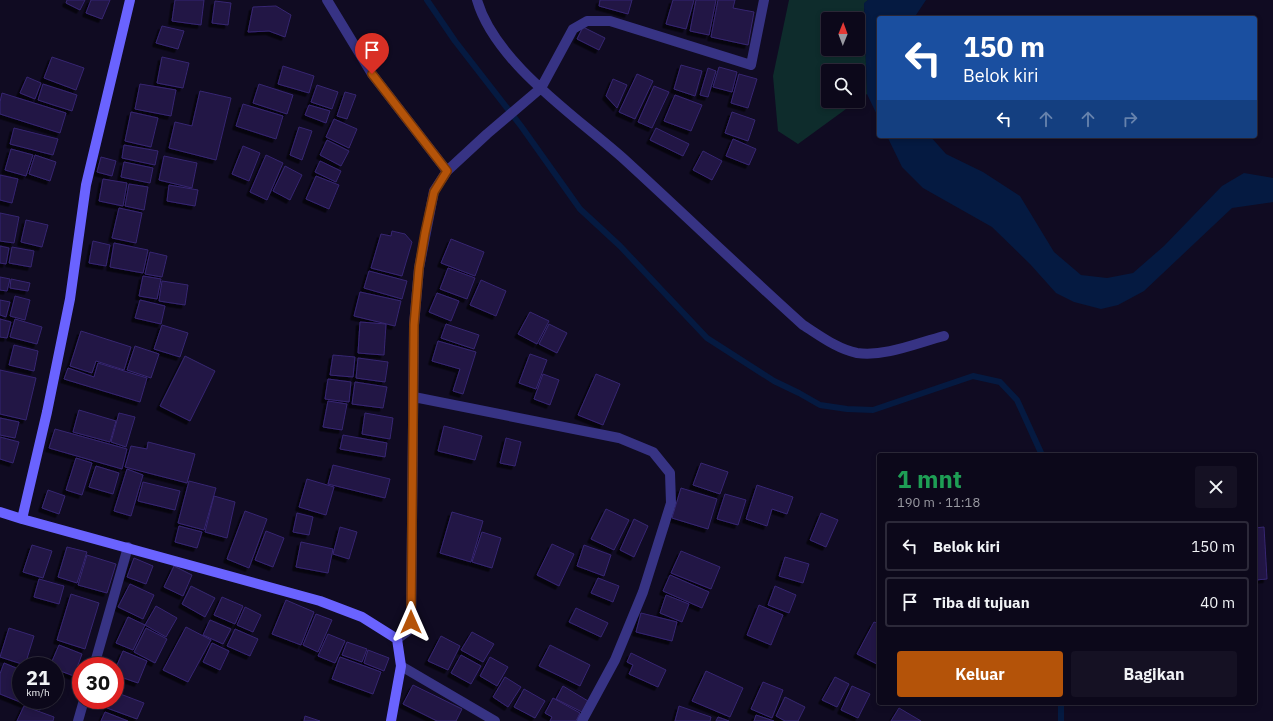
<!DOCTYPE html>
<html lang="id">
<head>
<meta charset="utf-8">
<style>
	body { margin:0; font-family:"IBM Plex Sans",sans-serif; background:#151123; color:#f1f3f6; height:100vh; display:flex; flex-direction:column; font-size:15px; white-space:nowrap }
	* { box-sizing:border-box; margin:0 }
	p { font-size:13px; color:#9a9aa2 }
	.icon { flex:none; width:22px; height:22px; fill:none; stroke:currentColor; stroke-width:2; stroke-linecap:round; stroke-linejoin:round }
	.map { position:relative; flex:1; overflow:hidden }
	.sheet { position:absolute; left:877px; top:453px; width:380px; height:252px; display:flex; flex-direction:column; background:#0c081a; border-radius:4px; box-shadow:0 2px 6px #0003,0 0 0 1px #2c2939 }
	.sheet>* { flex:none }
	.top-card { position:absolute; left:877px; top:16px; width:380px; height:122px; border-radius:4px; box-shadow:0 2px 6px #0003,0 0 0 1px #2c2939; background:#1a4fa0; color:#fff; overflow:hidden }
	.needle { width:26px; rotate:1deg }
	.tools { position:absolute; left:821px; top:12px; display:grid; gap:8px }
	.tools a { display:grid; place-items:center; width:44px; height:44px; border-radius:4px; background:#0c081a; box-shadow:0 2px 6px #0003,0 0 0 1px #2c2939; font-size:20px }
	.speed { position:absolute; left:12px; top:657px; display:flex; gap:8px; font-size:20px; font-weight:700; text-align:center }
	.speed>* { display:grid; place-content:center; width:52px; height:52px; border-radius:50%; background:#0c081a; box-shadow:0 2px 6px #0003,0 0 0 1px #2c2939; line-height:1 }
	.speed small { font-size:10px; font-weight:400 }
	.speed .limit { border:6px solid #d22; background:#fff; color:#111 }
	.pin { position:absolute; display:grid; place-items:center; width:34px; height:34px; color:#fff; margin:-41px -17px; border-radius:50% 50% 50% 0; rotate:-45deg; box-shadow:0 0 4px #0007 }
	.pin .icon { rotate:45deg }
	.me { position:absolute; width:44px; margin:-22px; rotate:0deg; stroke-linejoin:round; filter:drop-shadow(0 0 3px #0008) }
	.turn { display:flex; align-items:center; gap:14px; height:84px; padding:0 20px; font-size:18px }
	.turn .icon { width:52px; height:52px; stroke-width:2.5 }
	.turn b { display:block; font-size:28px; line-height:34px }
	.lanes { display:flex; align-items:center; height:38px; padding:0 20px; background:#0003; justify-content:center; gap:20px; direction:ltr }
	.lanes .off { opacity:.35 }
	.round { display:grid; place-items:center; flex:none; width:42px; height:42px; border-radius:4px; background:#151123 }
	.overview { display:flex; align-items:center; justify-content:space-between; height:68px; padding:0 20px }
	h1 { font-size:24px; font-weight:700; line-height:30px; color:#1e9e55 }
	.cta { display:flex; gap:8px; margin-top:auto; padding:8px 20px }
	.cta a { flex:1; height:46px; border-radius:4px; background:#b45309; color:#fff; font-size:16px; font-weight:700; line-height:46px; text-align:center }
	.cta a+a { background:#151123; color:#f1f3f6 }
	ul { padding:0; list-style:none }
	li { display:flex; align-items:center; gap:12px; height:50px; margin:0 8px 6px; padding:0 12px; border:2px solid #2c2939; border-radius:4px }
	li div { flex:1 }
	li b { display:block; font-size:15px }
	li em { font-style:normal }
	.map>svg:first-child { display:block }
	.green { fill:#0e2c2c; fill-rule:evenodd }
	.water { fill:#051a41 }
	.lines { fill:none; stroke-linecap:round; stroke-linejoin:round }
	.stream { stroke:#051a41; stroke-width:6 }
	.building { fill:#201644; stroke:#372672; filter:url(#shadow) }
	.street { stroke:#373384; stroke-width:10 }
	.secondary { stroke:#6a63ff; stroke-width:10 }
	.route-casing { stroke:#753606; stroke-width:10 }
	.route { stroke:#b45309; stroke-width:7 }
</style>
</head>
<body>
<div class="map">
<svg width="1273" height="721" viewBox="0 0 1273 721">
	<defs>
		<filter id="shadow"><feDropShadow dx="-3.5" dy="3.5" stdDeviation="0" flood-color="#0009"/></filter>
	</defs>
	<rect width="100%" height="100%" fill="#100b22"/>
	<path class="green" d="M789,0H868L864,4L867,94L858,100V71H828V101H857L798,144L778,131L773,76ZM828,19H858V49H828Z"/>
	<path class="water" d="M868,0H926L914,18H879V119L867,94L864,3Z
		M887,136H930L946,154L983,172L1020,196L1054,252L1081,275L1107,278L1133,273L1164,246L1222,186L1244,173L1273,178V202L1232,208L1144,291L1118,305L1101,309L1074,302L1056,293L1030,264L992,227L923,188L902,167Z"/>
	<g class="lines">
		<path class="stream" d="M427,0L455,41L521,126L580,209L620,246L707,338L774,381L799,393L820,405L847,409L873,410L973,376L1000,382L1017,400L1042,455
			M1061,721V703"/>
	</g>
	<path class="building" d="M67,0H85L80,10L66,3Z
		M91,0H110L102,19L86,13Z
		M175,0H204L201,25L172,21Z
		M600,0H632L628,14L599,6Z
		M673,0H694L686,29L666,24Z
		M696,0H716L709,35L690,31Z
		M718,0H735L733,8L754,12L748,45L711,37Z
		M215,1L231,3L228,25L212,23Z
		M276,6L291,15L285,37L269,31L248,32L253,7Z
		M162,26L184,31L178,49L156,43Z
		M583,27L605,38L599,50L577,39Z
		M52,57L84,68L76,90L44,78Z
		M162,57L189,63L183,88L157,83Z
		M681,65L702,71L695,96L674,89Z
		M283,66L314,76L309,93L278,84Z
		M719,67L737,72L732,92L713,87Z
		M708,68L716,71L708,97L700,95Z
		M637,74L653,81L635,119L619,112Z
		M739,74L757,79L748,108L731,103Z
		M27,77L41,83L35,99L20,93Z
		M613,79L627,85L617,108L606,96Z
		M43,84L77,95L72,111L38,100Z
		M140,84L176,90L171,116L135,109Z
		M259,84L293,95L287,114L253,103Z
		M317,85L338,92L332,109L311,102Z
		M654,86L669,92L652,128L638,122Z
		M200,91L231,98L216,160L169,148L175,122L192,126Z
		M345,92L356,95L347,119L337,116Z
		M2,93L66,113L60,133L0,114V102Z
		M675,95L702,105L691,131L664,121Z
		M243,104L283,116L276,139L236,126Z
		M309,105L330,111L326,123L305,115Z
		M131,112L158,118L151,147L125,141Z
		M732,112L755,120L748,141L725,133Z
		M334,119L357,129L349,148L326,137Z
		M299,127L312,131L302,160L290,155Z
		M14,128L58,139L53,155L10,144Z
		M656,128L689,144L683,156L650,140Z
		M733,139L756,149L749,165L726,156Z
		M327,140L349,151L341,166L320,155Z
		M124,145L158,151L155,165L122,158Z
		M243,146L260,153L249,181L232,174Z
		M11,149L33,155L26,176L5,170Z
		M703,151L722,161L712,180L693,170Z
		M35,155L56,162L50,181L29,174Z
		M266,155L283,163L267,200L250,192Z
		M164,156L197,163L192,188L159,180Z
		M101,157L116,161L112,176L97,172Z
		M320,161L341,171L336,182L315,172Z
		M124,162L153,168L150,183L121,177Z
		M285,166L302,175L290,200L273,191Z
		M0,175L18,179L12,203L0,200Z
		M316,176L339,185L329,209L306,199Z
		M103,179L127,183L123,206L99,201Z
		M129,184L148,187L144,210L125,206Z
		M169,185L198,190L195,206L167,201Z
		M119,208L142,213L136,243L112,238Z
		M0,213L19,217L14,243L0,241Z
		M26,220L48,225L42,247L21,242Z
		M392,231L405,234L412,242L402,276L371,268L381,234L391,236Z
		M451,239L484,252L475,276L441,263Z
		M93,241L110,245L106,266L89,263Z
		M114,243L148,250L143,273L110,267Z
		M0,246L9,248L6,264L0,263Z
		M12,247L34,251L31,267L9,263Z
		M150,252L167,256L162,277L145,274Z
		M448,268L475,278L467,299L440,289Z
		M369,271L407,281L402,299L364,288Z
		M143,276L161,279L157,299L139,296Z
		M0,277L10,279L7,291L0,290Z
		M11,279L30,283L28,291L10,288Z
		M481,280L506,291L496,316L470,305Z
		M162,281L188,285L185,305L159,301Z
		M360,292L401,301L395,326L354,316Z
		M437,293L459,301L451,321L429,312Z
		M15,296L30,300L25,320L10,316Z
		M0,300L10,302L6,317L0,315Z
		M140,300L165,306L161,324L135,318Z
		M530,312L549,321L537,344L518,334Z
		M0,319L11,322L7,338L0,337Z
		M15,319L42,327L37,344L10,337Z
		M360,322L386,324L384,355L358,353Z
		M446,324L479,335L474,349L441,338Z
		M549,324L567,333L557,353L539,344Z
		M162,325L188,333L180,357L154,349Z
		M81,331L131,347L124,370L96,361L92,373L70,366Z
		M438,341L476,352L463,394L453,391L460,369L432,361Z
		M14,345L38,351L34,371L9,365Z
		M135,346L159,354L151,378L127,370Z
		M530,354L547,360L536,389L519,383Z
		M333,355L355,357L353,377L330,375Z
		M185,356L215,371L190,421L160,406Z
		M358,358L388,362L385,382L356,378Z
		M98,363L147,378L140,402L64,379L68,368L94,377Z
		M0,370L36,378L26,420L0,414Z
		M543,374L559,380L550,405L534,399Z
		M596,374L620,384L603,425L578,415Z
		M328,379L351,382L349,402L325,399Z
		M355,382L387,387L383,408L352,404Z
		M328,401L347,404L342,430L323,427Z
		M79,410L116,421L110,442L73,432Z
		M119,413L135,417L126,447L111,442Z
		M365,413L393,418L390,439L362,434Z
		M0,418L19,422L15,438L0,435Z
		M444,426L482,436L475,460L438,451Z
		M55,429L127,449L122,469L49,448Z
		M343,435L387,443L385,457L340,449Z
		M0,437L19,442L13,463L0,459Z
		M506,438L521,442L515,466L500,463Z
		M148,442L195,454L187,483L125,467L131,446L147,449Z
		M76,458L92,463L82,495L66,490Z
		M701,463L728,472L720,494L693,485Z
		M333,465L390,479L385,498L328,484Z
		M96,466L119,473L113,494L89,487Z
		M127,469L143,475L131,516L114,511Z
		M307,479L334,487L326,515L299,507Z
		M189,481L216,488L204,530L178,523Z
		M143,482L180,491L175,510L138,501Z
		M757,485L793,497L787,514L772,509L767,526L746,519Z
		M681,488L717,499L708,529L672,518Z
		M48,490L65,496L59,514L42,508Z
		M725,494L746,500L738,525L717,519Z
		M214,496L235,502L227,538L205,532Z
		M606,509L629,520L614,550L591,539Z
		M245,511L267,519L249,568L227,559Z
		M452,512L483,521L471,562L440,553Z
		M297,513L313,517L309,535L293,532Z
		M821,513L838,520L826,547L810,540Z
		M634,519L648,526L634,557L620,550Z
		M179,526L202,532L197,548L175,542Z
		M340,527L357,532L349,559L333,554Z
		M1264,527L1267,579L1255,580V528Z
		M266,531L284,538L273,567L255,560Z
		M482,532L501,538L492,568L472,562Z
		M301,542L333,549L328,573L296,567Z
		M552,544L574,554L559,586L537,575Z
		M32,545L52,551L43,578L23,572Z
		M584,545L611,555L604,576L577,566Z
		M67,547L87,552L77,583L58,577Z
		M681,551L720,567L711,589L671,573Z
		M87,555L116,564L107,593L78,585Z
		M785,557L809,564L803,583L779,576Z
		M134,558L153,566L146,584L127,577Z
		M174,566L192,575L183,596L164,587Z
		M670,575L709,592L702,608L663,591Z
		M598,578L619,586L613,602L591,593Z
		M39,579L64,586L59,604L34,597Z
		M130,584L154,595L143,619L118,607Z
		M191,586L215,598L205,617L182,604Z
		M775,586L796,595L789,613L768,605Z
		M71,594L99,603L85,649L57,640Z
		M666,595L689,604L682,622L660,613Z
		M222,597L243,606L235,624L214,615Z
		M286,600L314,612L301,645L272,634Z
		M759,605L783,615L771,645L747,635Z
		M156,606L177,618L166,637L145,625Z
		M245,607L261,615L253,632L237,625Z
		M576,608L608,623L601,637L569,622Z
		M641,613L677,622L672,641L636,632Z
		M316,614L332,620L318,652L303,645Z
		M128,617L145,625L133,650L116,643Z
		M210,620L231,629L223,644L203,635Z
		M874,622L879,624V665L857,654Z
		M186,627L211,640L188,682L163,670Z
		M9,628L34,636L25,665L0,657Z
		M146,628L167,639L155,663L134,652Z
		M235,629L258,639L250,656L227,646Z
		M472,632L494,644L483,662L461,650Z
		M328,634L345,641L335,663L318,656Z
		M441,636L460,646L448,670L428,661Z
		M347,642L367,649L362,662L342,655Z
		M212,643L229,651L220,670L203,662Z
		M59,645L82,654L74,676L55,669V666H50Z
		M550,645L590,665L580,686L539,666Z
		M368,650L389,658L384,671L364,663Z
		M123,651L147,661L138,683L115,675V670Z
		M631,653L666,670L658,687L629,674L633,665L627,662Z
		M461,655L481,666L471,684L451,673Z
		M340,657L381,672L373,694L332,679Z
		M490,657L508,667L497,686L480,676Z
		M4,663L21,670V700H44L40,710L0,694V674Z
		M706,671L743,688L730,717L692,701Z
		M505,677L521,687L508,707L493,697Z
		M835,677L849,684L837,707L822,700Z
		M763,682L783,690L772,718L751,709Z
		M413,685L462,709L456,721H437L403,704Z
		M563,686L588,701L582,712L556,699Z
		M852,686L870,694L858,718L841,710Z
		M524,689L545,701L535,718L514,707Z
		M115,692L144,703L137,719L107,708L110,700H115Z
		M785,697L805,707L798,721H785L776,716Z
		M553,698L580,713L576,721H550L552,717L545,713Z
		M24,706L54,717L53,721H17Z
		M679,706L711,717L710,721H675Z
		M899,708L921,721H891Z
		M105,712L128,721H101Z
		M756,715L774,721H754Z
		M305,716L320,721H304Z
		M718,717L729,721H716Z"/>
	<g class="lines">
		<path class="street" d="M327,0L372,74L447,171
			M477,0C495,63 577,117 625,160C685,215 743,271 803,325C819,335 837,349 857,353C885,357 917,343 944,336
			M414,397L619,438L653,452L670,473L671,503L643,592L615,660L582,721
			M397,639L409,630L411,622L414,325L419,268L434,191L447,171L487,134L541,88L573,29L587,21H610L751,65L764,0
			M94,666L128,547
			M401,666L495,721
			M78,721L84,700"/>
		<path class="secondary" d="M0,512L22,519L47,412L70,299L86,185L130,0
			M22,519L320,601L362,617L397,639L401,666L391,721"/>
	</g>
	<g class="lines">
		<g class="route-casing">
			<path id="route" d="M372,74L447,171L434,192L425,233L419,268L414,325L411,622"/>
		</g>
		<use href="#route" class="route"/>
	</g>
</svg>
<div class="tools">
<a><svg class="needle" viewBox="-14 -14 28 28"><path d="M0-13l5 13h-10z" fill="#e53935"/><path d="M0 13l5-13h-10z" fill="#9a9aa2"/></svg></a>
<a><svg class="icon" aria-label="search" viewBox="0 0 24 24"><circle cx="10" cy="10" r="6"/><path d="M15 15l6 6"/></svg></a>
</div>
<div class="speed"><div>21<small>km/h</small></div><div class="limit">30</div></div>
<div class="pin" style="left:372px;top:74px;background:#d93025"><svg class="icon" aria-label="arrive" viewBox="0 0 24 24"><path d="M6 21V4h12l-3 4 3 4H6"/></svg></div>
<svg class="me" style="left:411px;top:622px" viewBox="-20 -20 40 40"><path d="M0-17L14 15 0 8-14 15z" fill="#b45309" stroke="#fff" stroke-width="4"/></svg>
<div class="top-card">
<div class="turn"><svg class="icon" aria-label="left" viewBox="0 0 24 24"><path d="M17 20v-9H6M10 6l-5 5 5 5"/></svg><div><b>150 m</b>Belok kiri</div></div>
<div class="lanes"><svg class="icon" aria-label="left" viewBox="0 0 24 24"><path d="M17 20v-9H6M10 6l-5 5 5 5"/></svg><svg class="icon off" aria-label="ahead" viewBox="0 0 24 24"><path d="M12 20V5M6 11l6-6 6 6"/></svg><svg class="icon off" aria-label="ahead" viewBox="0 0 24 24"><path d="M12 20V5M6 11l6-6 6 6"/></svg><svg class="icon off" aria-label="right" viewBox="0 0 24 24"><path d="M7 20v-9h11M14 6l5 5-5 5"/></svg></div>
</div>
<section class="sheet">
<div class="overview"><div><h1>1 mnt</h1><p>190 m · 11:18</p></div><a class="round"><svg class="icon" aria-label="close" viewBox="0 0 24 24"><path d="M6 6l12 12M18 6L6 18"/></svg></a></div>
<ul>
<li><svg class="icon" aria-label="left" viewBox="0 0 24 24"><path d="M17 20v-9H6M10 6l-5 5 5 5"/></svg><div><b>Belok kiri</b></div><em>150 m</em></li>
<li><svg class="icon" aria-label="arrive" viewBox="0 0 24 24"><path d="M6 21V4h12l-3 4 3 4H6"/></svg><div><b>Tiba di tujuan</b></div><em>40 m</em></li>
</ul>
<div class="cta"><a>Keluar</a><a>Bagikan</a></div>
</section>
</div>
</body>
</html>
